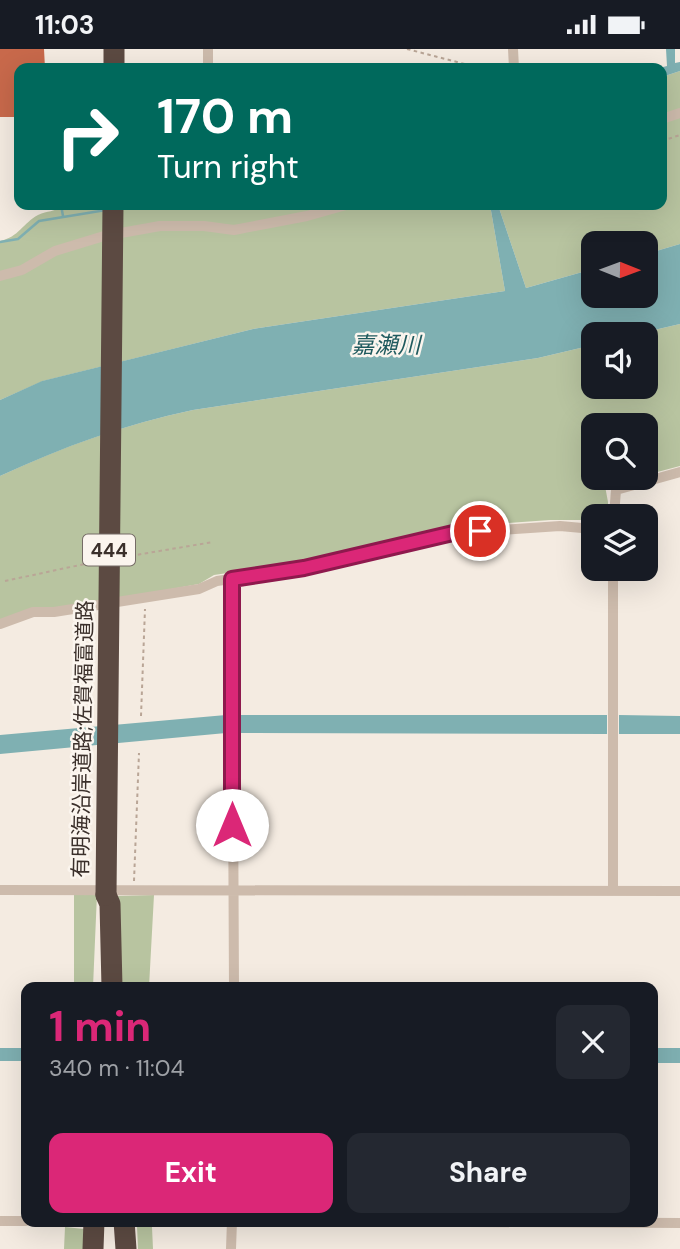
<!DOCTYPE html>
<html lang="en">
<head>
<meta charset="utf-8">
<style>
	body { margin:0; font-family:"DM Sans","Noto Sans JP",sans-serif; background:#242831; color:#f1f3f6; height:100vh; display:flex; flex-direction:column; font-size:26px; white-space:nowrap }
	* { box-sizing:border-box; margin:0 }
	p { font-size:23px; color:#9ea1a6 }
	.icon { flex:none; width:38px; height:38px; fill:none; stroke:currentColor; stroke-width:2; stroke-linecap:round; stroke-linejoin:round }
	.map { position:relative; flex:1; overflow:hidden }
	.sheet { position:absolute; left:21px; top:933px; width:637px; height:245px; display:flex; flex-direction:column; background:#171b24; border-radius:14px; box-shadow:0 7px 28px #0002 }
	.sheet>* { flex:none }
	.guide { position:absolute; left:14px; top:14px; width:653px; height:147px; border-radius:14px; box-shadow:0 7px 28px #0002; background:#00695c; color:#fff; overflow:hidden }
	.needle { width:46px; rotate:91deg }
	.buttons { position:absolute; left:581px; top:182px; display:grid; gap:14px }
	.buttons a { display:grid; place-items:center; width:77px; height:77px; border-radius:14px; background:#171b24; box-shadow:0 7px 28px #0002; font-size:35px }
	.pin { position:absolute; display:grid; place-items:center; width:60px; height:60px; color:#fff; margin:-30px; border:4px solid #fff; border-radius:50%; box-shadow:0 2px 7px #0007 }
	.me { position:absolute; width:77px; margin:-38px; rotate:0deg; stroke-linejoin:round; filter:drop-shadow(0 0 5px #0008) }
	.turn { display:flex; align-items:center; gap:24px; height:147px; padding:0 28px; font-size:32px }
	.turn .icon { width:91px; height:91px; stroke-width:2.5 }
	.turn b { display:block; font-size:49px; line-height:60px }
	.round { display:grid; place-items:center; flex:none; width:74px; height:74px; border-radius:14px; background:#242831 }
	.head { display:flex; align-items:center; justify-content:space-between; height:119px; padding:0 28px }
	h1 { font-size:42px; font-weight:700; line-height:52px; color:#db2777 }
	.action { display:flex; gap:14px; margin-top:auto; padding:14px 28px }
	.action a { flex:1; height:80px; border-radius:14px; background:#db2777; color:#fff; font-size:28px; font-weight:700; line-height:80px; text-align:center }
	.action a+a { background:#242831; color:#f1f3f6 }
	.status { display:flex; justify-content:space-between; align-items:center; height:49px; padding:0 35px; background:#171b24; direction:ltr }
	.status svg { height:19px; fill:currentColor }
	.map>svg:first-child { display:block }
	.green { fill:#b8c4a0 }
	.water { fill:#7fb0b2 }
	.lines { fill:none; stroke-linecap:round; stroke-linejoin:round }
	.stream { stroke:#7fb0b2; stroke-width:2.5 }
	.building { fill:#c8694b }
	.path { stroke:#b9a596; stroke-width:2; stroke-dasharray:3.5 3.5; stroke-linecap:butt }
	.street { stroke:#cdbbac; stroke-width:10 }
	.highway { stroke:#5c4a42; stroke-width:21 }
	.highway-bridge { stroke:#5c4a42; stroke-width:21 }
	.route-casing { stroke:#8e194d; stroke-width:18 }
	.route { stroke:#db2777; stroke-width:12 }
	.labels { text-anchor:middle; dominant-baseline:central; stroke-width:5; stroke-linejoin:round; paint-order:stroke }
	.shield { fill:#fbf5ee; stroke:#756b66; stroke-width:2 }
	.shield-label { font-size:19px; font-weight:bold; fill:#3b302b }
	.street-label { font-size:21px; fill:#3b302b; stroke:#fbf5ee }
	.water-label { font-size:23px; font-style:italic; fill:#1f5a5e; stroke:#fbf5ee }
</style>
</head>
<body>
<div class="status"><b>11:03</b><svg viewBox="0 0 49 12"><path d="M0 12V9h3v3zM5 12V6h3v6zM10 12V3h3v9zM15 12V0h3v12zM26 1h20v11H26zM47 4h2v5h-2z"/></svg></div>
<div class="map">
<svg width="680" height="1200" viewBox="0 0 680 1200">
	<rect width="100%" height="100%" fill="#f4ebe1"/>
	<path class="green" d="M680,22V195L646,205V194H593V220L526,239L498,156H662V28Z
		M65,156H490L505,242L253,280L43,332L0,351V192C19,188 23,174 38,166C48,161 53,164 65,156Z
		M680,275V417L646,426V376H593V429H635L605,437L608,453V467H593V471H550L450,478L301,513L214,526L199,535L0,571V427C62,398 125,375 193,361L538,309L593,296V338H646V285H637Z
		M74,845H97L93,938H74Z
		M154,846L149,938H119L116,847Z
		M137,1177L152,1178L153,1200H138Z
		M65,1178L84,1180L83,1200H64Z"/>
	<path class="water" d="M666,0H675V14L680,13V22L662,28V19H659L667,17Z
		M490,156H498L526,239L593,220V247H646V205L680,195V275L637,285H593V296L538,309L193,361C125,375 63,398 0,427V351L42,332L253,280L505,242Z
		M226,666V684L0,705V686Z
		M239,666H607V685L239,684Z
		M619,666L680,667V685H619Z
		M0,999H26V1012H0Z
		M653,999H680V1014H653Z"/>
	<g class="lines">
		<path class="stream" d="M61,156L63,167
			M123,158L133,156
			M0,193L18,190L39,172L106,161"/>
	</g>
	<path class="building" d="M0,0H44L45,19H19V68H0Z"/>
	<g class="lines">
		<path class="path" d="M407,0L480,19
			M662,92L680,86
			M124,508L213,493
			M5,532L94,513
			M141,667L145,560
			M134,832L139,704"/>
		<path class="street" d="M208,0V19
			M513,0L514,19
			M662,70L680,64
			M0,227L22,221L55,202L104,187L160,177H204L234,181L307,167L346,156
			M614,467L616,441L680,423
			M232,530L234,938
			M0,575L33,563H54L199,540L217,532L304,519L453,484L560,477L593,480
			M0,841L680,842
			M613,841V520
			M0,1172H26
			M291,1172L680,1174
			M231,1200L232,1172"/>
		<path class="highway" d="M114,19V0
			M106,846L110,855L112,938
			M124,1172L126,1200
			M93,1200L94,1172"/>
		<path class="highway-bridge" d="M106,846L113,156"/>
	</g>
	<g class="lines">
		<g class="route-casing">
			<path id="route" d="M232,776V530L304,519L453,484L480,482"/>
		</g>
		<use href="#route" class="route"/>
	</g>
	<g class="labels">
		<rect class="shield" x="83" y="485.5" width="52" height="31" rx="5"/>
		<g class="shield-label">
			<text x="109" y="501">444</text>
		</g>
		<g class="street-label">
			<text transform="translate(83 690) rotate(-89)">有明海沿岸道路;佐賀福富道路</text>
		</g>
		<g class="water-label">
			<text x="386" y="296">嘉瀬川</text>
		</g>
	</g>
</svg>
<div class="buttons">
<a><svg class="needle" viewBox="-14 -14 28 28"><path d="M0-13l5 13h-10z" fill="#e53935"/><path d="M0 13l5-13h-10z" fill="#9ea1a6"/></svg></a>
<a><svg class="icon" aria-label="sound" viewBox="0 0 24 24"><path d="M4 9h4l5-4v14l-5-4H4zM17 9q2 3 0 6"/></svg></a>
<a><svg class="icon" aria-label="search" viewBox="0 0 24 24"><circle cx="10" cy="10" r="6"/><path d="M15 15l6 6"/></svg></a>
<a><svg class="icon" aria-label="layers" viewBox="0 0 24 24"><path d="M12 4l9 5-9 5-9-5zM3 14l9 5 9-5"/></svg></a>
</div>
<div class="pin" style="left:480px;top:482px;background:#d93025"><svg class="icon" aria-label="arrive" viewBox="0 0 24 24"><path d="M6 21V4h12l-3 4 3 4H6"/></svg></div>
<svg class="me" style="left:232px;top:776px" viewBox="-20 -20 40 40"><circle r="19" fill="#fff"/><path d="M0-13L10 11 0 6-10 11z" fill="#db2777"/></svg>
<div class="guide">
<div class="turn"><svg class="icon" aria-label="right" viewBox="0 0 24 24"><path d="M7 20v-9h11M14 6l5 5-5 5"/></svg><div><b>170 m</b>Turn right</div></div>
</div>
<section class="sheet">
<div class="head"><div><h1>1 min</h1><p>340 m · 11:04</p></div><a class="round"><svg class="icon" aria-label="close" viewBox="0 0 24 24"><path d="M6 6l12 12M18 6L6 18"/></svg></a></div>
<div class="action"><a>Exit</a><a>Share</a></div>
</section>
</div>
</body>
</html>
